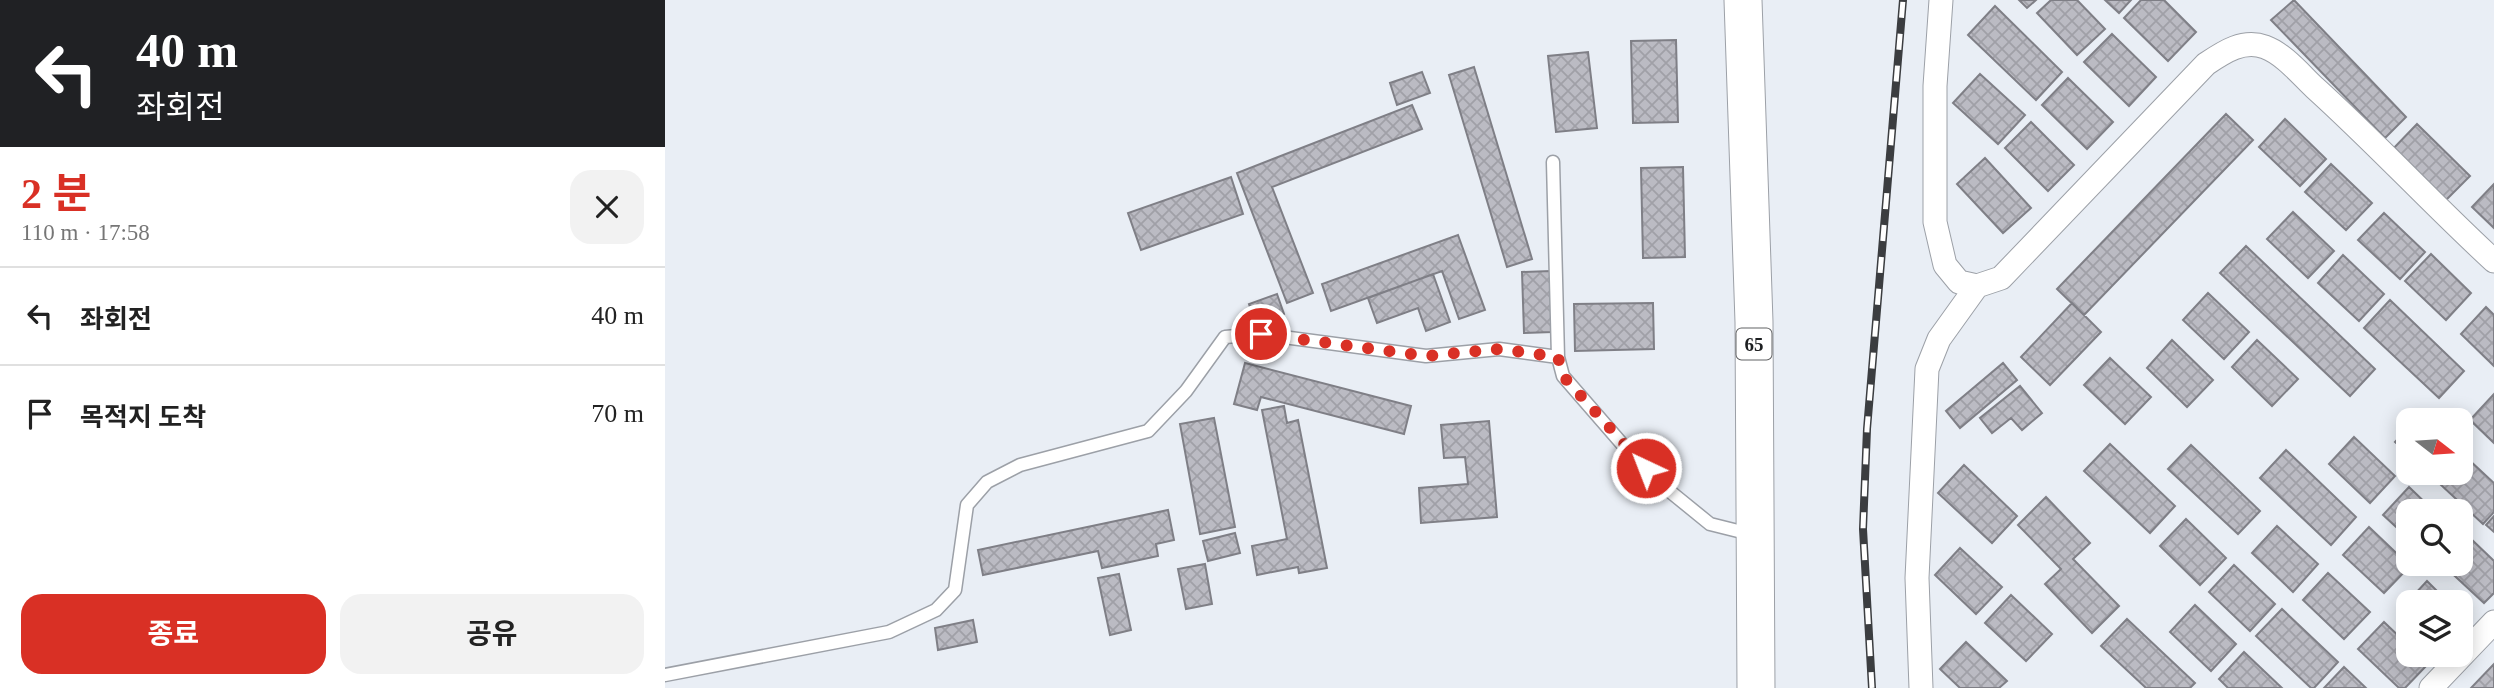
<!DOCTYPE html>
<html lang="ko">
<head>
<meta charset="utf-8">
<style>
	body { margin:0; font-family:"Times New Roman","Noto Sans KR",serif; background:#f2f2f2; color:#222; height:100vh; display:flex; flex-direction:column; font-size:26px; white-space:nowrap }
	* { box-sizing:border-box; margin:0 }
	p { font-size:23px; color:#767676 }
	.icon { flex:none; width:38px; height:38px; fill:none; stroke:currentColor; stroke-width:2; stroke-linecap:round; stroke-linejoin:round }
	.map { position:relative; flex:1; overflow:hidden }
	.sheet { display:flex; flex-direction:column; background:#fff; width:665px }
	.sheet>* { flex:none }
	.hud { background:#202124; color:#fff; overflow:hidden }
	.needle { width:46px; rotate:107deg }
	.buttons { position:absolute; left:1731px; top:408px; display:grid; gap:14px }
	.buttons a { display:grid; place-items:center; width:77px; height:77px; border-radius:14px; background:#fff; box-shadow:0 4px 18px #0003; font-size:35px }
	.pin { position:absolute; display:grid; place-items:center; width:60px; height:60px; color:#fff; margin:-30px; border:4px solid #fff; border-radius:50%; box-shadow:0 2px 7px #0007 }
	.me { position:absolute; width:77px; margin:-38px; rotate:317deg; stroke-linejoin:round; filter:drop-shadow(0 0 5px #0008) }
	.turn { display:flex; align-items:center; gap:24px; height:147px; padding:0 21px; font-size:32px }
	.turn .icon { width:91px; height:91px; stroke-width:2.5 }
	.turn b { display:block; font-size:49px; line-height:60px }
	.round { display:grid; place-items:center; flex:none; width:74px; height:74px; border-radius:21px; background:#f2f2f2 }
	.headline { display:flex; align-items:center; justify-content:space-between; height:119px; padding:0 21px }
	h1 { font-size:42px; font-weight:700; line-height:52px; color:#d93025 }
	.action { display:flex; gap:14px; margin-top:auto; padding:14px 21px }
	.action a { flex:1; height:80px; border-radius:21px; background:#d93025; color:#fff; font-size:28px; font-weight:700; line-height:80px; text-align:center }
	.action a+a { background:#f2f2f2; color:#222 }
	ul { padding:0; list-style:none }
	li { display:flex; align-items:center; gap:21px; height:98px; padding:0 21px; border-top:2px solid #e0e0e0 }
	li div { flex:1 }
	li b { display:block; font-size:26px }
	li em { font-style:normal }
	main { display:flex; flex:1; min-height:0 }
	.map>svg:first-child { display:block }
	.building { fill:url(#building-cross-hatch); stroke:#7f7f86; stroke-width:2 }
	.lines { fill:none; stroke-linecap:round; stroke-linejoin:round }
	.service-casing { stroke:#9ca0a7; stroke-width:15 }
	.minor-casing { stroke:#9ca0a7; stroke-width:25 }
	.primary-casing { stroke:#9ca0a7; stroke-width:39 }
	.service { stroke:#fff; stroke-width:12 }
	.minor { stroke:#fff; stroke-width:23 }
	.primary { stroke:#fff; stroke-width:37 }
	.rail-casing { stroke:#3b3d40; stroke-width:8 }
	.rail { stroke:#fff; stroke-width:5; stroke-dasharray:16; stroke-linecap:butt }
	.route { stroke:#d93025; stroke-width:12; stroke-dasharray:0 21.6 }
	.labels { text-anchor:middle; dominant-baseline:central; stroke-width:5; stroke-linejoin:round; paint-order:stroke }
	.shield { fill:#fff; stroke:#616264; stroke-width:2 }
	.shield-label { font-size:19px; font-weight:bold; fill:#1d1f21 }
</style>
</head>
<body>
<main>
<section class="sheet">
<div class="hud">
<div class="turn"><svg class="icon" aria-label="left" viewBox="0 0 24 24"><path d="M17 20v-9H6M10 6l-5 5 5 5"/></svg><div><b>40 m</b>좌회전</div></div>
</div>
<div class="headline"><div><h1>2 분</h1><p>110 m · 17:58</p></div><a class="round"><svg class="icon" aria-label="close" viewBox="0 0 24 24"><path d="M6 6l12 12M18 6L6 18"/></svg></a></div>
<ul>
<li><svg class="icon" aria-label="left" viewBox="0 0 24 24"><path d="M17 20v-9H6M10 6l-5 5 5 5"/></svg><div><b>좌회전</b></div><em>40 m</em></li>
<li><svg class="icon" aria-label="arrive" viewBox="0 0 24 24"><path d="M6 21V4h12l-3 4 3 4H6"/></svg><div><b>목적지 도착</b></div><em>70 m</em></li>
</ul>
<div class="action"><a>종료</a><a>공유</a></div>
</section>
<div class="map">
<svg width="1829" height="688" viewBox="0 0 1829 688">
	<defs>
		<pattern id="building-cross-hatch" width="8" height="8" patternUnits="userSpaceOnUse" patternTransform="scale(1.75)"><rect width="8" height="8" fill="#bbbbc3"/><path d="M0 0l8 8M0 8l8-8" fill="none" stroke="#a0a0a7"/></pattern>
	</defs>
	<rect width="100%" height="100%" fill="#e9eef5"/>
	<path class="building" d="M1354,0H1371L1362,8Z
		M1386,0H1412L1440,29L1412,55L1372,13Z
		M1440,0H1466L1454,13Z
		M1476,0H1499L1531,32L1503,61L1459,18Z
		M1629,0L1741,117L1720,138L1606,20Z
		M1330,6L1397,72L1371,100L1303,35Z
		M1447,34L1491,77L1464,106L1419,62Z
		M1011,40L1013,122L968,123L966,41Z
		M923,52L932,128L891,132L883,56Z
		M809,67L867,259L842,267L784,75Z
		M757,72L765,93L732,105L725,83Z
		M1315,74L1360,115L1333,144L1288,103Z
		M1403,78L1448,122L1422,149L1377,105Z
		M747,105L757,129L607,187L648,293L622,303L572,173Z
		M1561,114L1588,140L1419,315L1392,289Z
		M1620,119L1661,159L1635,186L1594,147Z
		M1366,122L1409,165L1383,191L1340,148Z
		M1752,124L1805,176L1777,204L1725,152Z
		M1320,158L1366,208L1338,233L1292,184Z
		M1666,164L1707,203L1681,230L1640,192Z
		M1018,167L1020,257L978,258L976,168Z
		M566,177L578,214L476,250L463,213Z
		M1829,184V228L1807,207Z
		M1628,212L1669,251L1643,278L1602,239Z
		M1719,213L1760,252L1735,279L1693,240Z
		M793,235L820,310L794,319L777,271L666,311L657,284Z
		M1581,246L1710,369L1685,396L1555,273Z
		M1766,254L1806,293L1781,320L1740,281Z
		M1678,255L1719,294L1694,321L1653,283Z
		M885,271L887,332L859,333L857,272Z
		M768,274L785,322L761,331L753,308L712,323L703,298Z
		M1543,293L1584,332L1559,359L1518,320Z
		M612,294L619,314L591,324L584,304Z
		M1725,300L1799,371L1774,398L1699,328Z
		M988,303L989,349L910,351L909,304Z
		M1407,303L1436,332L1385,385L1356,357Z
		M1821,307L1829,315V366L1796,334Z
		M1507,340L1548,380L1522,407L1482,368Z
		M1592,340L1633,379L1607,406L1567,367Z
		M1445,358L1486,397L1460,424L1419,385Z
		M580,363L746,406L739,434L596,397L592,410L569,404Z
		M1338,363L1352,380L1295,428L1281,411Z
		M1355,386L1377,413L1357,430L1346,418L1327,433L1315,418Z
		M1829,394V443L1805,420Z
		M619,406L622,423L633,420L662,568L634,573L633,567L592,575L587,546L622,539L597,410Z
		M549,418L570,527L535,534L515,424Z
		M824,421L832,517L756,523L754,488L803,484L800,457L779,458L776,425Z
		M1743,428V454L1730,442Z
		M1689,437L1730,476L1705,503L1664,464Z
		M1445,444L1510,506L1485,533L1419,471Z
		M1526,445L1595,511L1573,534L1503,469Z
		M1621,450L1691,517L1666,545L1595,478Z
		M1802,458L1829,483V512L1818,524L1776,485L1788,472H1796V465Z
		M1299,465L1352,516L1327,543L1273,493Z
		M1762,472H1779L1771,481Z
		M1744,487L1769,511H1743V538L1718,515Z
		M1381,497L1425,543L1408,559L1454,606L1427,633L1380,584L1396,569L1353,525Z
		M503,510L509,540L491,544L493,556L437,568L433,551L318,575L313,550Z
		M1829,516V532L1821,525Z
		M1521,519L1561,558L1535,585L1495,546Z
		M1612,526L1653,564L1628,592L1587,553Z
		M1704,527L1745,566L1719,593L1678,555Z
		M570,533L575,553L543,561L538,541Z
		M1804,537L1829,561V593L1819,603L1778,565L1796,564V546Z
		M1295,548L1337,587L1311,614L1270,575Z
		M540,564L547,604L521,609L513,569Z
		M1569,565L1610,604L1585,631L1544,592Z
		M1663,573L1705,612L1679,639L1638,600Z
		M454,574L466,630L445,635L433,578Z
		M1762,581L1783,602H1743V615L1736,609Z
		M1346,595L1387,634L1361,661L1320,623Z
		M1530,605L1571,644L1546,671L1505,632Z
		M1617,609L1673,662L1649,688H1646L1591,636Z
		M1796,614L1803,620L1796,628Z
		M1462,619L1530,683L1525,688H1481L1436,646Z
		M308,620L312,642L273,650L270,628Z
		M1719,622L1743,645V654H1753L1763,664L1740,688H1734L1693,649Z
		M1301,642L1342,681L1334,688H1295L1275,669Z
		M1579,652L1617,688H1563L1554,679Z
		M1829,664V688H1806Z
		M1679,667L1701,688H1659Z"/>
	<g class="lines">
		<g class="service-casing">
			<path id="service" d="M888,162L893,357L898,376L964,452L997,485L1045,524L1085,534
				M0,675L224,632L271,610L290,590L302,505L322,482L355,465L483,431L521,391L560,337L596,334L761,356L834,349L893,357"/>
		</g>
		<g class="minor-casing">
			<path id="minor" d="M1276,0L1270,86V222L1280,265L1294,282L1312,286L1336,278L1541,64C1559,52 1578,39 1600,47C1619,54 1636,75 1650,88C1712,144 1768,205 1829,261
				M1256,688L1252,578L1262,369L1274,339L1312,286
				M1766,688L1829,622"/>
		</g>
		<g class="primary-casing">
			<path id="primary" d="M1078,0L1089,322L1091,688"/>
		</g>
		<use href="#service" class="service"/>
		<use href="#minor" class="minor"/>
		<use href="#primary" class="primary"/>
		<g class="rail-casing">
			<path id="rail" d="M1207,688L1198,529L1202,429L1238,0"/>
		</g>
		<use href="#rail" class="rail"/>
	</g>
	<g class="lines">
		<path class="route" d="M596,334L761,356L834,349L893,357L898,376L981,468"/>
	</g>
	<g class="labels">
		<rect class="shield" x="1071.5" y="328.5" width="35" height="31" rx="5"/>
		<g class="shield-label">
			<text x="1089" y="344">65</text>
		</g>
	</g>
</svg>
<div class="buttons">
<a><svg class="needle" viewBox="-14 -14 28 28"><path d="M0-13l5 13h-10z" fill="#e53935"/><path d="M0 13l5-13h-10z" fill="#767676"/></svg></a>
<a><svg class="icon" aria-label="search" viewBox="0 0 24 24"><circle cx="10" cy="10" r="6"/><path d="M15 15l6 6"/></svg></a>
<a><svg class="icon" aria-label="layers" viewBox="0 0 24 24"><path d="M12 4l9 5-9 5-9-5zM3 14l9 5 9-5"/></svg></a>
</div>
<div class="pin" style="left:596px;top:334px;background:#d93025"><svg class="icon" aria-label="arrive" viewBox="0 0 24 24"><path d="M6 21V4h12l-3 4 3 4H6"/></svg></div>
<svg class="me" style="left:981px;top:468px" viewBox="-20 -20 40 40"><circle r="17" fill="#d93025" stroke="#fff" stroke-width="3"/><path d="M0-11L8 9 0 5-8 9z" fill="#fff"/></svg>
</div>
</main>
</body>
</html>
